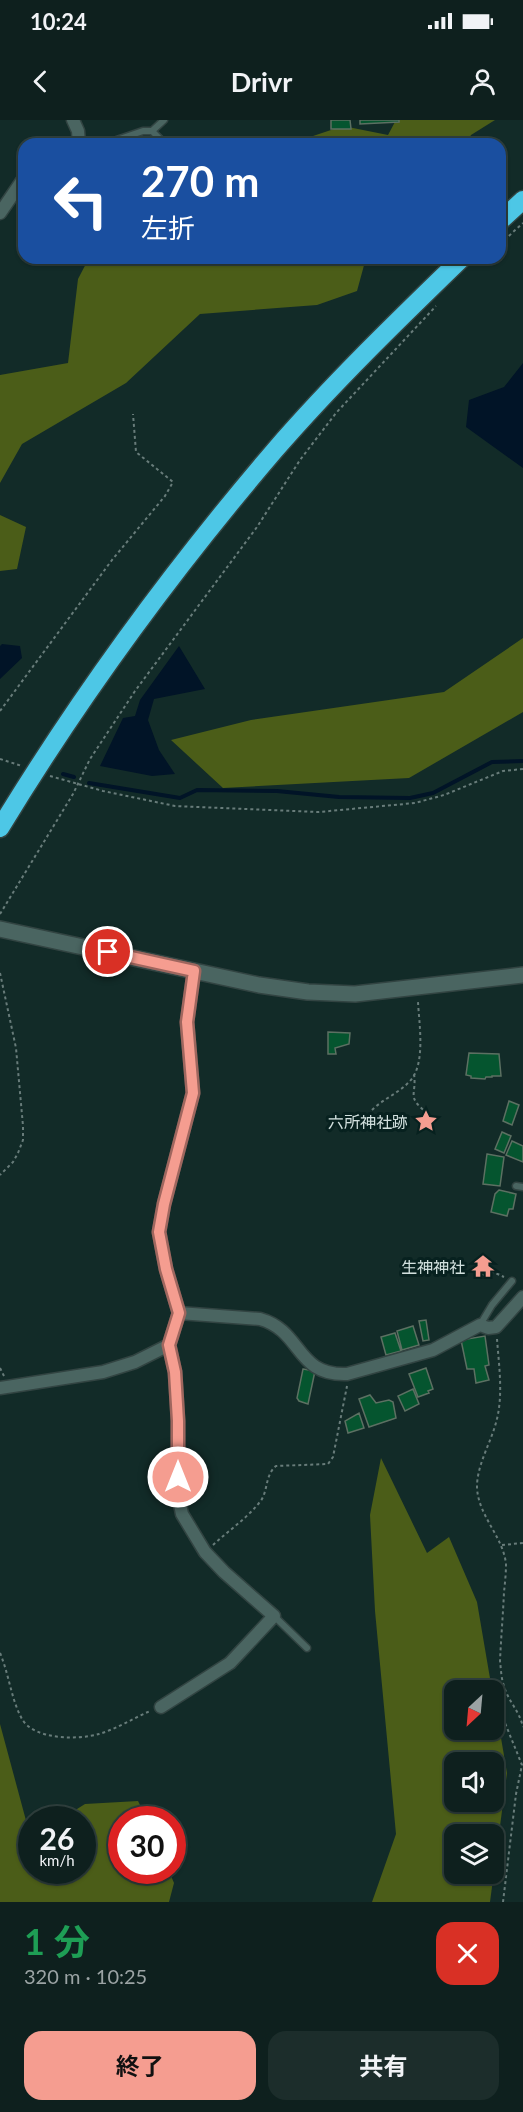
<!DOCTYPE html>
<html lang="ja">
<head>
<meta charset="utf-8">
<style>
	body { margin:0; font-family:Lato,"Noto Sans JP",sans-serif; background:#1c2d2b; color:#f1f3f6; height:100vh; display:flex; flex-direction:column; font-size:22px; white-space:nowrap }
	* { box-sizing:border-box; margin:0 }
	p { font-size:20px; color:#9ba3a4 }
	.icon { flex:none; width:33px; height:33px; fill:none; stroke:currentColor; stroke-width:2; stroke-linecap:round; stroke-linejoin:round }
	.map { position:relative; height:1782px; overflow:hidden }
	.sheet { display:flex; flex-direction:column; background:#0e201e; flex:1 }
	.sheet>* { flex:none }
	.hud { position:absolute; left:18px; top:18px; width:488px; height:126px; border-radius:18px; box-shadow:0 2px 4px #0004,0 0 0 2px #2e3e3c; background:#1a4fa0; color:#fff; overflow:hidden }
	.needle { width:39px; rotate:206deg }
	.tools { position:absolute; left:444px; top:1560px; display:grid; gap:12px }
	.tools a { display:grid; place-items:center; width:60px; height:60px; border-radius:12px; background:#0e201e; box-shadow:0 2px 4px #0004,0 0 0 2px #2e3e3c; font-size:30px }
	.speed { position:absolute; left:18px; top:1686px; display:flex; gap:12px; font-size:30px; font-weight:700; text-align:center }
	.speed>* { display:grid; place-content:center; width:78px; height:78px; border-radius:50%; background:#0e201e; box-shadow:0 2px 4px #0004,0 0 0 2px #2e3e3c; line-height:1 }
	.speed small { font-size:15px; font-weight:400 }
	.speed .limit { border:9px solid #d22; background:#fff; color:#111 }
	.pin { position:absolute; display:grid; place-items:center; width:51px; height:51px; color:#fff; margin:-26px; border:3px solid #fff; border-radius:50%; box-shadow:0 2px 6px #0007 }
	.me { position:absolute; width:66px; margin:-33px; rotate:0deg; stroke-linejoin:round; filter:drop-shadow(0 0 4px #0008) }
	.turn { display:flex; align-items:center; gap:21px; height:126px; padding:0 24px; font-size:27px }
	.turn .icon { width:78px; height:78px; stroke-width:2.5 }
	.turn b { display:block; font-size:42px; line-height:51px }
	.round { display:grid; place-items:center; flex:none; width:63px; height:63px; border-radius:18px; background:#1c2d2b }
	.overview { display:flex; align-items:center; justify-content:space-between; height:102px; padding:0 24px }
	h1 { font-size:36px; font-weight:700; line-height:45px; color:#1e9e55 }
	.button { display:flex; gap:12px; margin-top:auto; padding:12px 24px }
	.button a { flex:1; height:69px; border-radius:18px; background:#f59d90; color:#111; font-size:24px; font-weight:700; line-height:69px; text-align:center }
	.button a+a { background:#1c2d2b; color:#f1f3f6 }
	.status { display:flex; justify-content:space-between; align-items:center; height:42px; padding:0 30px; background:#0e201e; direction:ltr }
	.status svg { height:16px; fill:currentColor }
	header { display:flex; justify-content:space-between; align-items:center; height:78px; padding:0 24px; background:#0e201e; font-size:27px; font-weight:700 }
	.map>svg:first-child { display:block }
	.forest { fill:#4b5d18; fill-rule:evenodd }
	.water { fill:#011427 }
	.lines { fill:none; stroke-linecap:round; stroke-linejoin:round }
	.stream { stroke:#011427; stroke-width:4 }
	.building { fill:#05552f; stroke:#5c7062; stroke-width:1.5 }
	.service-casing { stroke:#324442; stroke-width:9 }
	.minor-casing { stroke:#324442; stroke-width:15 }
	.tertiary-casing { stroke:#324442; stroke-width:18 }
	.motorway-casing { stroke:#324442; stroke-width:21 }
	.path { stroke:#687c7a; stroke-width:2; stroke-dasharray:3 3; stroke-linecap:butt }
	.service { stroke:#4a6561; stroke-width:6 }
	.minor { stroke:#4a6561; stroke-width:12 }
	.tertiary { stroke:#4a6561; stroke-width:15 }
	.motorway { stroke:#4dc7e6; stroke-width:18 }
	.route-casing { stroke:#9f665e; stroke-width:15 }
	.route { stroke:#f59d90; stroke-width:10 }
	.labels { text-anchor:middle; dominant-baseline:central; stroke-width:6; stroke-linejoin:round; paint-order:stroke }
	.poi-label { font-size:16px; fill:#d2e0de; stroke:#07211f; text-anchor:end }
</style>
</head>
<body>
<div class="status"><b>10:24</b><svg viewBox="0 0 49 12"><path d="M0 12V9h3v3zM5 12V6h3v6zM10 12V3h3v9zM15 12V0h3v12zM26 1h20v11H26zM47 4h2v5h-2z"/></svg></div>
<header><svg class="icon" aria-label="back" viewBox="0 0 24 24"><path d="M15 5l-7 7 7 7"/></svg>Drivr<svg class="icon" aria-label="person" viewBox="0 0 24 24"><circle cx="12" cy="8" r="4"/><path d="M4 21q1-7 8-7t8 7"/></svg></header>
<div class="map">
<svg width="523" height="1782" viewBox="0 0 523 1782">
	<rect width="100%" height="100%" fill="#122b28"/>
	<path class="forest" d="M396,0H495L471,15L466,24H289L343,6L388,15Z
		M89,138L204,140L208,138H366L357,171L317,185L200,194L126,263L22,324L0,363V255L68,243L78,159Z
		M0,395L26,407L17,449L0,451Z
		M523,518V592L409,658L223,668L171,620L251,600L444,572Z
		M381,1338L427,1433L449,1417L477,1482L492,1570H454V1610H494V1577L507,1653L490,1782H372L396,1714L375,1491L370,1395ZM494,1642V1682H454V1642ZM494,1714V1754H454V1714Z
		M0,1604L31,1719L32,1750H82V1700L61,1699L85,1684L138,1681L147,1699L122,1700V1750L169,1751L174,1763L169,1782H0Z"/>
	<path class="water" d="M523,243V348L466,307L469,280L504,267Z
		M2,524L20,526L22,538L0,559V526Z
		M179,526L205,569L154,579L148,600L159,630L175,654L152,656L100,646L123,598L135,596L140,580Z"/>
	<g class="lines">
		<path class="stream" d="M63,654L74,657
			M89,663L180,678L197,670L277,671L339,677L410,678L433,673L492,642L523,641"/>
	</g>
	<path class="building" d="M331,0H350L351,9H331Z
		M360,0H399V2L360,4Z
		M328,912L350,913L349,924L335,928L336,934H328Z
		M469,933L499,934L501,956H492V957H486L485,959L471,958V956L466,955Z
		M509,981L519,985L512,1005L503,1001Z
		M502,1012L511,1016L504,1033L495,1029Z
		M512,1021L523,1026V1042L506,1035Z
		M487,1034L504,1037L500,1066L483,1064Z
		M499,1070L516,1074L513,1089H509L507,1096L491,1092L495,1074Z
		M484,1136L492,1141L485,1156L477,1151L478,1148L476,1147Z
		M426,1200L429,1220L423,1221L419,1201Z
		M413,1206L419,1225L402,1230L397,1211Z
		M395,1213L401,1231L386,1235L381,1217Z
		M485,1216L489,1245L485,1246L489,1260L476,1263L474,1249H467L461,1220Z
		M426,1248L433,1269L428,1271L429,1273L418,1277L409,1254Z
		M303,1249L315,1251L308,1284L299,1281L297,1278Z
		M413,1269L419,1284L405,1291L398,1276Z
		M370,1275L376,1283L389,1280L393,1282L396,1298L369,1307L359,1279Z
		M359,1293L364,1308L348,1313L345,1301Z"/>
	<g class="lines">
		<g class="service-casing">
			<path id="service" d="M152,11L164,0
				M105,24L143,11H152L165,24
				M516,1066L523,1067
				M480,1205L492,1185L512,1161
				M274,1496L307,1528"/>
		</g>
		<g class="minor-casing">
			<path id="minor" d="M73,0L78,11L79,24
				M0,93L24,58
				M179,1193L260,1199C303,1211 295,1256 347,1254L433,1230L480,1205L488,1208L496,1207L523,1177
				M0,1268L103,1252L135,1242L169,1225
				M161,1587L230,1543L274,1496L224,1452L205,1432L182,1394L178,1375V1301L175,1252L169,1225L179,1193L166,1149L159,1112L164,1084L193,973L187,902L194,851"/>
		</g>
		<g class="tertiary-casing">
			<path id="tertiary" d="M0,809L259,865L308,872L355,874L523,855"/>
		</g>
		<g class="motorway-casing">
			<path id="motorway" d="M500,101L523,80
				M0,708C81,575 174,448 275,330C333,263 398,200 462,138"/>
		</g>
		<path class="path" d="M500,124L523,103
			M477,143L483,138
			M0,591L112,440L165,376L173,362L136,332L133,294
			M0,639L22,646
			M50,656L103,671L175,686L319,692L415,683L444,675L503,651L523,649
			M0,794L73,674L90,639L135,571L257,407L300,340L336,293L436,186
			M0,853L16,928L23,1006V1020L18,1033L13,1042L0,1055
			M414,954C417,975 406,976 426,992V998
			M372,990C383,979 399,973 410,961C426,944 419,903 418,882
			M491,1151L504,1157
			M497,1219C499,1247 504,1278 495,1306C489,1326 477,1346 477,1367C478,1396 503,1416 506,1444C506,1453 505,1463 504,1472C503,1495 501,1518 500,1541C501,1549 501,1558 504,1566C508,1581 519,1590 523,1607
			M0,1248L4,1256
			M213,1425C228,1411 246,1399 259,1383C269,1372 264,1356 276,1346L328,1344L333,1337L347,1266
			M502,1425L523,1423
			M0,1533C9,1554 11,1579 22,1599C34,1620 78,1620 99,1614C116,1609 134,1598 150,1591
			M503,1782L516,1674L522,1645L505,1603"/>
		<use href="#service" class="service"/>
		<use href="#minor" class="minor"/>
		<use href="#tertiary" class="tertiary"/>
		<use href="#motorway" class="motorway"/>
	</g>
	<g class="lines">
		<g class="route-casing">
			<path id="route" d="M108,832L194,851L187,902L193,973L164,1084L159,1112L166,1149L179,1193L169,1225L175,1252L178,1301V1357"/>
		</g>
		<use href="#route" class="route"/>
	</g>
	<defs>
		<g id="sight-bare" transform="scale(1.8)"><path d="M0-6L1.8-2.2L6-1.7L2.9 1.2L3.7 5.4L0 3.3L-3.7 5.4L-2.9 1.2L-6-1.7L-1.8-2.2Z" fill="#f59d90" stroke="#07211f" stroke-width="2.5" paint-order="stroke"/></g>
		<g id="temple-bare" transform="scale(1.8)"><path d="M0-6L5-2H3V0L6.5 2.5H4V6H1.5V3h-3V6H-4V2.5H-6.5L-3 0V-2H-5Z" fill="#f59d90" stroke="#07211f" stroke-width="2.5" paint-order="stroke"/></g>
	</defs>
	<g fill-rule="evenodd">
		<use href="#sight-bare" x="426" y="1001"/>
		<use href="#temple-bare" x="483" y="1146"/>
	</g>
	<g class="labels">
		<g class="poi-label">
			<text x="408" y="1001">六所神社跡</text>
			<text x="465" y="1146">生神神社</text>
		</g>
	</g>
</svg>
<div class="tools">
<a><svg class="needle" viewBox="-14 -14 28 28"><path d="M0-13l5 13h-10z" fill="#e53935"/><path d="M0 13l5-13h-10z" fill="#9ba3a4"/></svg></a>
<a><svg class="icon" aria-label="sound" viewBox="0 0 24 24"><path d="M4 9h4l5-4v14l-5-4H4zM17 9q2 3 0 6"/></svg></a>
<a><svg class="icon" aria-label="layers" viewBox="0 0 24 24"><path d="M12 4l9 5-9 5-9-5zM3 14l9 5 9-5"/></svg></a>
</div>
<div class="speed"><div>26<small>km/h</small></div><div class="limit">30</div></div>
<div class="pin" style="left:108px;top:832px;background:#d93025"><svg class="icon" aria-label="arrive" viewBox="0 0 24 24"><path d="M6 21V4h12l-3 4 3 4H6"/></svg></div>
<svg class="me" style="left:178px;top:1357px" viewBox="-20 -20 40 40"><circle r="17" fill="#f59d90" stroke="#fff" stroke-width="3"/><path d="M0-11L8 9 0 5-8 9z" fill="#fff"/></svg>
<div class="hud">
<div class="turn"><svg class="icon" aria-label="left" viewBox="0 0 24 24"><path d="M17 20v-9H6M10 6l-5 5 5 5"/></svg><div><b>270 m</b>左折</div></div>
</div>
</div>
<section class="sheet">
<div class="overview"><div><h1>1 分</h1><p>320 m · 10:25</p></div><a class="round" style="background:#d93025;color:#fff"><svg class="icon" aria-label="close" viewBox="0 0 24 24"><path d="M6 6l12 12M18 6L6 18"/></svg></a></div>
<div class="button"><a>終了</a><a>共有</a></div>
</section>
</body>
</html>
